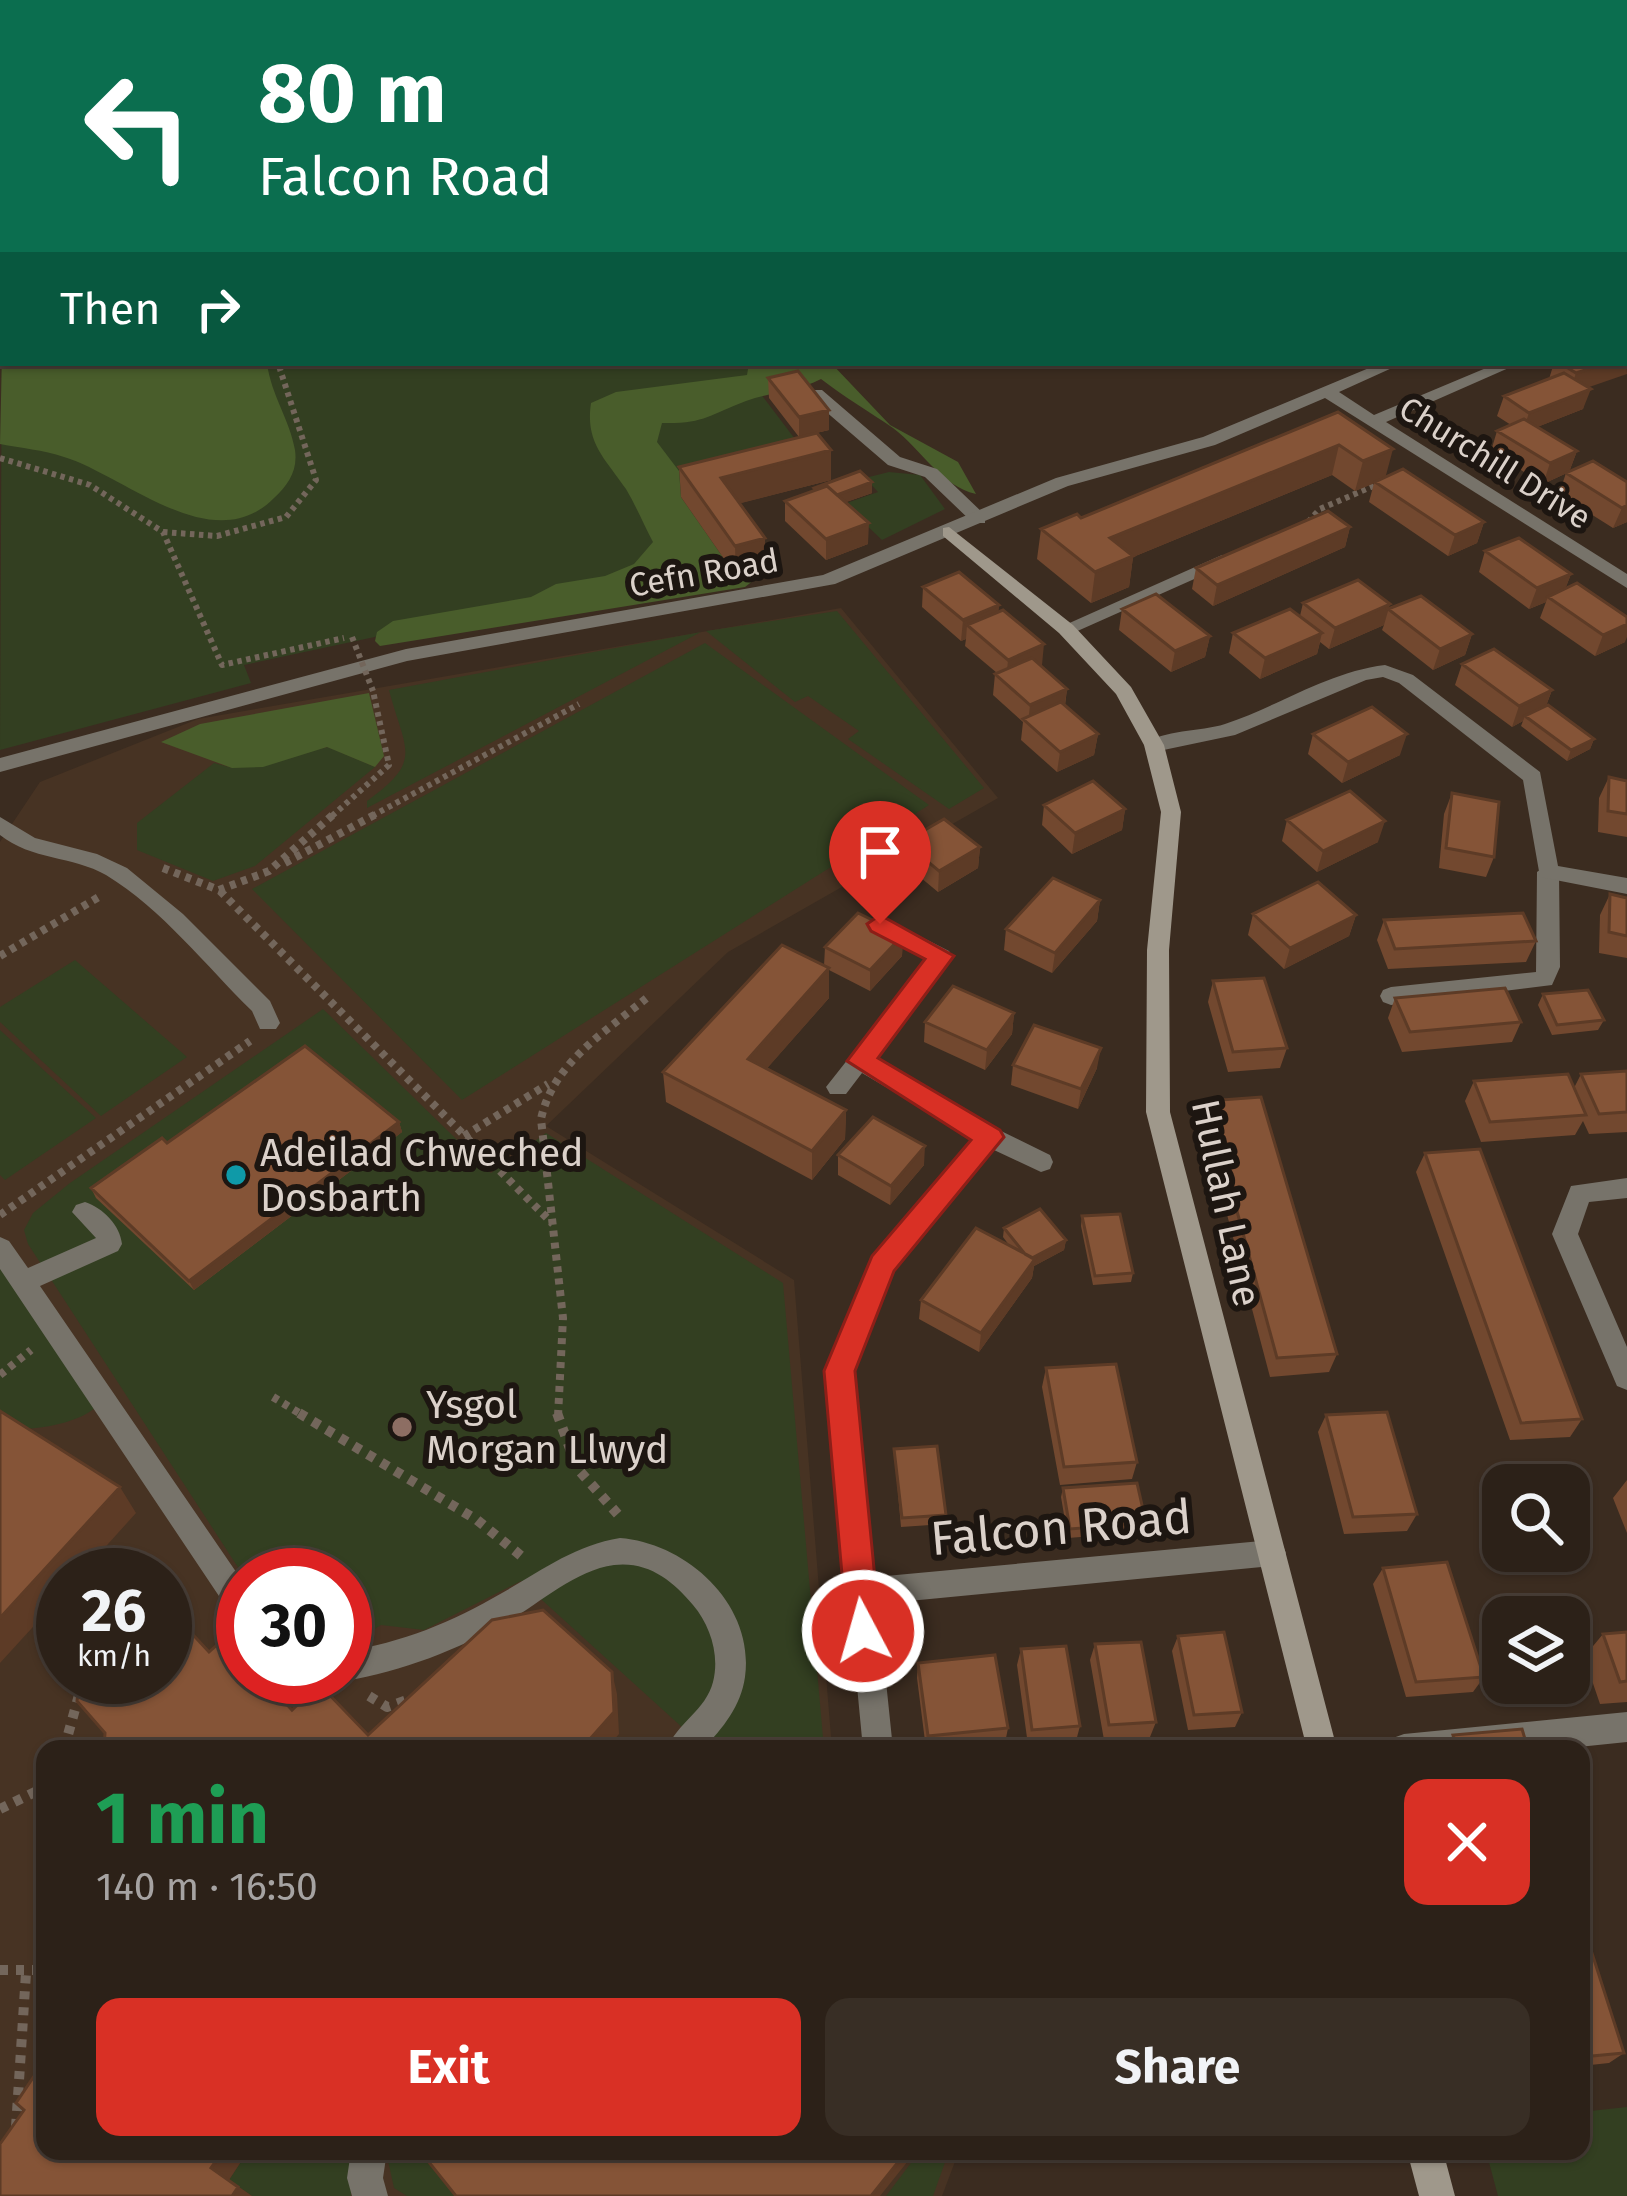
<!DOCTYPE html>
<html lang="en">
<head>
<meta charset="utf-8">
<style>
	body { margin:0; font-family:"Fira Sans",sans-serif; background:#382e25; color:#f1f3f6; height:100vh; display:flex; flex-direction:column; font-size:45px; white-space:nowrap }
	* { box-sizing:border-box; margin:0 }
	p { font-size:39px; color:#a6a3a2 }
	.icon { flex:none; width:66px; height:66px; fill:none; stroke:currentColor; stroke-width:2; stroke-linecap:round; stroke-linejoin:round }
	.map { position:relative; flex:1; overflow:hidden }
	.drawer { position:absolute; left:36px; top:1740px; width:1554px; height:420px; display:flex; flex-direction:column; background:#2c2118; border-radius:24px; box-shadow:0 3px 9px #0004,0 0 0 3px #483e37 }
	.drawer>* { flex:none }
	.guide { position:absolute; left:0px; top:0px; width:1629px; height:366px; box-shadow:0 3px 9px #0004,0 0 0 3px #483e37; background:#0b6e4f; color:#fff; overflow:hidden }
	.controls { position:absolute; left:1482px; top:1464px; display:grid; gap:24px }
	.controls a { display:grid; place-items:center; width:108px; height:108px; border-radius:24px; background:#2c2118; box-shadow:0 3px 9px #0004,0 0 0 3px #483e37; font-size:60px }
	.speed { position:absolute; left:36px; top:1548px; display:flex; gap:24px; font-size:60px; font-weight:700; text-align:center }
	.speed>* { display:grid; place-content:center; width:156px; height:156px; border-radius:50%; background:#2c2118; box-shadow:0 3px 9px #0004,0 0 0 3px #483e37; line-height:1 }
	.speed small { font-size:30px; font-weight:400 }
	.speed .limit { border:18px solid #d22; background:#fff; color:#111 }
	.pin { position:absolute; display:grid; place-items:center; width:102px; height:102px; color:#fff; margin:-123px -51px; border-radius:50% 50% 50% 0; rotate:-45deg; box-shadow:0 0 12px #0007 }
	.pin .icon { rotate:45deg }
	.me { position:absolute; width:132px; margin:-66px; rotate:354deg; stroke-linejoin:round; filter:drop-shadow(0 0 9px #0008) }
	.turn { display:flex; align-items:center; gap:42px; height:252px; padding:0 60px; font-size:54px }
	.turn .icon { width:156px; height:156px; stroke-width:2.5 }
	.turn b { display:block; font-size:84px; line-height:102px }
	.then { display:flex; align-items:center; height:114px; padding:0 60px; background:#0003; gap:24px; font-size:45px }
	.round { display:grid; place-items:center; flex:none; width:126px; height:126px; border-radius:24px; background:#382e25 }
	.summary { display:flex; align-items:center; justify-content:space-between; height:204px; padding:0 60px }
	h1 { font-size:72px; font-weight:700; line-height:90px; color:#1e9e55 }
	.button { display:flex; gap:24px; margin-top:auto; padding:24px 60px }
	.button a { flex:1; height:138px; border-radius:24px; background:#d93025; color:#fff; font-size:48px; font-weight:700; line-height:138px; text-align:center }
	.button a+a { background:#382e25; color:#f1f3f6 }
	.map>svg:first-child { display:block }
	.built { fill:#473323; fill-rule:evenodd }
	.green { fill:#333f21 }
	.forest { fill:#495d2b }
	.lines { fill:none; stroke-linecap:round; stroke-linejoin:round }
	.path-far2 { stroke:#73665b; stroke-width:6; stroke-dasharray:4.5 4.5; stroke-linecap:butt }
	.path-far1 { stroke:#73665b; stroke-width:8; stroke-dasharray:6 6; stroke-linecap:butt }
	.path { stroke:#73665b; stroke-width:10; stroke-dasharray:8 8; stroke-linecap:butt }
	.lane { fill:#77736a; fill-rule:evenodd }
	.street { fill:#77736a; fill-rule:evenodd }
	.secondary { fill:#9f988b; fill-rule:evenodd }
	.path-bridge { stroke:#73665b; stroke-width:6; stroke-dasharray:4.5 4.5; stroke-linecap:butt }
	.wall { fill:#72482f }
	.shaded-wall { fill:#5d3b26 }
	.building { fill:#855437; stroke:#5d3b26; stroke-width:3 }
	.route { fill:#d93025; stroke:#8d1f18; stroke-width:3 }
	.culture-dot { fill:#0f9aa8; stroke:#1d1611; stroke-width:4.5 }
	.education-dot { fill:#8d6e63; stroke:#1d1611; stroke-width:4.5 }
	.labels { text-anchor:middle; dominant-baseline:central; stroke-width:12; stroke-linejoin:round; paint-order:stroke }
	.far-street-label { font-size:33px; fill:#dbd1ca; stroke:#1d1611 }
	.poi-label { font-size:39px; fill:#dbd1ca; stroke:#1d1611; text-anchor:start }
	.street-label { font-size:39px; fill:#dbd1ca; stroke:#1d1611 }
	.near-street-label { font-size:48px; fill:#dbd1ca; stroke:#1d1611 }
</style>
</head>
<body>
<div class="map">
<svg width="1627" height="2196" viewBox="0 0 1627 2196">
	<rect width="100%" height="100%" fill="#3b2c20"/>
	<path class="built" d="M841,608L998,798L728,952L546,1126L794,1280L832,1749H45V2151H959L942,2196H0V842L40,782L198,719ZM63,1575H165V1677H63ZM243,1575H345V1677H243Z"/>
	<path class="green" d="M3,81V363H819L613,404L706,584L384,635L244,665L251,683L0,750Z
		M757,389L798,443L681,497L625,408Z
		M889,472L920,475L945,509L882,540L844,504L878,492L865,478Z
		M837,611L984,788L949,809L848,739L859,731L808,696L795,702L706,631Z
		M701,632L367,808V801C424,760 405,751 389,690Z
		M705,643L929,805L462,1100L252,889Z
		M328,747L375,767L255,866L213,881L137,850V823L214,763L233,768Z
		M75,960L187,1057L101,1116L0,1022V1007Z
		M323,1009L491,1173L546,1133L783,1283L824,1749H706L521,1581L424,1630L381,1625L345,1648V1575H243L28,1244L24,1230L33,1213L70,1183Z
		M0,1030L96,1118L5,1180L0,1175Z
		M0,1256L97,1406C80,1424 21,1435 0,1425Z
		M1627,2107V2196H1498L1486,2151H1581V2112Z
		M248,2151H351V2196H252L229,2180Z
		M386,2151H421L457,2196H407L394,2188Z
		M920,2151H949L933,2196H886Z"/>
	<path class="forest" d="M3,310V363H267C271,395 290,420 295,450C298,471 288,485 274,498C213,560 124,475 64,457C43,450 21,448 0,444Z
		M749,363H831L890,425L958,462L976,494C941,486 922,450 893,428C870,412 844,397 821,379C796,392 771,392 746,401C709,415 704,424 662,423L657,442L679,471L681,497L736,576L749,572L754,580L745,587L380,646L375,641L377,632L393,621L531,597L556,584L605,576L634,564L653,542C644,525 636,506 626,489C605,458 585,443 591,403L616,392L747,375Z
		M369,693L384,756L375,767L327,747L263,767L232,768L161,742L200,724Z"/>
	<g class="lines">
		<path class="path-far2" d="M0,458L90,485L163,532L222,665L344,638
			M1308,522L1320,509L1378,484
			M163,532L217,536L286,517L316,480L278,363
			M332,816L389,765L373,691
			M372,816L579,704"/>
		<path class="path-far1" d="M285,863L378,813
			M163,868L219,890L269,871L335,813
			M220,891L553,1224
			M0,956L102,895
			M464,1136L548,1084
			M0,1215L250,1041
			M0,1375L31,1350
			M273,1397L304,1416
			M558,1416L563,1318L541,1119C553,1062 607,1031 649,996"/>
		<path class="path" d="M299,1413L477,1520L525,1559
			M557,1413L577,1468L622,1519
			M369,1696L387,1707L407,1700
			M64,1749L84,1677
			M0,1809L45,1787
			M0,1970H45
			M16,2127L26,1973"/>
		<path class="lane" d="M810,390H822L900,457L937,469L985,515V523H973L925,477L888,465L810,398Z
			M1222,555L1231,560L1228,564L1073,633L1066,635L1056,629Z
			M0,817L35,838L97,854L127,868L183,914L270,1001L280,1023L276,1029H260L252,1011C206,966 162,909 106,875C73,856 31,860 0,835Z
			M1548,864L1559,872L1560,967L1552,985L1391,1005L1383,1002L1380,996L1383,990L1391,987L1536,972L1537,872Z
			M85,1202C103,1208 120,1225 122,1244L118,1251L40,1286L243,1582V1621L233,1617L0,1269V1237L9,1241L28,1268L96,1238L72,1212L76,1205Z
			M620,1538C686,1543 755,1604 745,1677C741,1706 723,1728 703,1749H667C677,1723 706,1710 713,1682C720,1655 710,1625 693,1605C672,1580 648,1561 614,1565C576,1570 541,1602 509,1621C457,1650 403,1671 345,1681L336,1677H345V1651C402,1643 452,1622 502,1593C541,1571 575,1545 620,1538Z
			M1627,1712V1742L1559,1749H1389L1393,1738L1404,1734Z
			M351,2151H387L383,2178L388,2196H352L347,2178Z"/>
		<path class="street" d="M1626,277H1627V287H1626Z
			M1626,313H1627V323H1626Z
			M1381,363H1403L1339,392L1374,415L1498,363H1520L1386,422L1627,574V588L1325,398L1215,445L1068,486L835,584L407,661L0,772V758L406,649L823,575L1056,478L1203,437Z
			M1385,665L1413,675L1540,772L1558,866L1627,878V894L1540,877L1523,780L1399,683L1383,677L1366,680L1235,735L1154,752L1144,745C1163,729 1200,732 1225,724C1279,706 1328,672 1385,665Z
			M880,916L949,951L952,957L875,1058L999,1130L1050,1155L1053,1162L1050,1169L1041,1172L994,1150L893,1271L853,1371L875,1577L1272,1540L1282,1543L1286,1553L1282,1563L1272,1566L878,1604L893,1749H863L849,1602L843,1592L847,1584L827,1371L873,1257L974,1139L862,1073L846,1094H830L826,1087L927,959L872,930L869,924Z
			M1627,1178V1198L1589,1202L1578,1234L1627,1347V1390L1617,1386L1552,1234L1571,1186Z"/>
		<path class="secondary" d="M949,527L1073,625L1131,687L1164,745L1181,812L1169,950L1170,1112L1337,1749H1307L1146,1112L1147,950L1161,812L1144,745L1116,694L1059,633L943,536V528Z
			M1407,2151H1443L1455,2196H1419Z"/>
		<path class="path-bridge" d="M352,637L373,691"/>
	</g>
	<path class="wall" d="M1554,363H1626L1588,387L1583,409L1537,427L1577,451L1569,472L1543,484L1491,451L1497,431L1511,425L1497,416L1504,396L1549,379Z
		M768,378L829,430L799,437L769,398Z
		M1338,412L1385,477L1484,522L1477,543L1448,556L1369,502L1374,483L1355,491L1332,475L1133,557L1129,587L1091,603L1037,559L1041,529L1081,518Z
		M679,467L831,480L740,503L765,538V568L736,576L681,497Z
		M1566,473L1627,482V522L1613,528L1559,494Z
		M872,482V493L846,502L868,544L826,560L785,521V501L814,490V488Z
		M1350,527L1345,547L1213,606L1192,589L1196,568Z
		M1485,551L1571,574L1565,589L1625,642L1595,656L1540,618L1546,602L1529,609L1479,572Z
		M923,587L999,605L998,612L1042,665L1040,666L1067,689L1065,706L1098,734L1094,755L1057,772L1021,740L1023,722L993,695L995,674L997,673L965,646L966,639L961,641L922,607Z
		M1303,603L1390,604L1388,609L1472,634L1465,655L1433,670L1382,630L1384,625L1329,649L1320,642L1317,654L1260,679L1229,653L1233,633L1300,616Z
		M1122,609L1210,636L1205,657L1171,672L1119,630Z
		M1462,664L1552,690L1546,706L1594,739L1590,749L1567,761L1521,726L1523,721L1512,727L1455,685Z
		M1313,734L1400,755L1342,783L1308,754Z
		M1609,777L1627,781V837L1598,832L1599,798Z
		M1452,793L1494,857L1486,877L1439,868L1444,814Z
		M1044,805L1125,809L1122,830L1072,854L1042,825Z
		M1287,820L1378,842L1317,872L1282,841Z
		M904,842L980,847L978,868L938,892L903,863Z
		M1610,894L1627,898V958L1599,953L1600,915Z
		M1100,900L1097,921L1052,973L1004,950L1006,929Z
		M1253,914L1356,915L1349,936L1284,969L1248,935Z
		M1384,920L1536,941L1526,962L1388,969L1377,940Z
		M903,935L902,956L870,991L829,970V998L767,1068L846,1110L845,1139L812,1180L666,1102L663,1072L824,966L825,947Z
		M1213,981L1287,1048L1280,1068L1228,1072L1208,1002Z
		M1543,994L1604,1020L1598,1030L1552,1035L1538,1005Z
		M1395,998L1521,1022L1512,1042L1402,1052L1388,1018Z
		M1014,1013L1012,1034L985,1070L924,1042L925,1022Z
		M1013,1065L1097,1068L1078,1109L1011,1085Z
		M1627,1071V1132L1589,1134L1583,1121L1575,1135L1481,1142L1465,1101L1474,1081L1574,1088L1581,1074Z
		M1207,1101L1337,1354L1329,1372L1270,1377L1202,1120Z
		M399,1122L402,1132L194,1290L96,1198L91,1188Z
		M1425,1153L1582,1419L1570,1437L1510,1440L1416,1172Z
		M838,1155L924,1165L890,1205L838,1175Z
		M1082,1216L1133,1273L1131,1282L1093,1285L1081,1226Z
		M1004,1228L1066,1240L1064,1250L1034,1266L1032,1278L979,1352L919,1319L921,1300L1009,1245L1003,1237Z
		M1046,1368L1137,1462L1132,1479L1060,1485L1042,1387Z
		M1326,1415L1417,1514L1407,1531L1344,1534L1318,1432Z
		M894,1449L946,1515L945,1524L901,1527Z
		M1627,1480V1533L1613,1498Z
		M1063,1488L1146,1523L1143,1532L1068,1538L1061,1497Z
		M1383,1568L1484,1677L1473,1692L1406,1697L1373,1584Z
		M1627,1632V1702L1600,1704L1584,1657L1603,1634Z
		M1178,1636L1242,1712L1235,1727L1188,1730L1172,1651Z
		M1095,1644L1156,1722L1150,1737L1104,1740L1090,1660Z
		M1021,1649L1080,1726L1076,1741L1028,1745L1017,1665Z
		M918,1663L1008,1728L1005,1743L926,1749L917,1678Z
		M1453,1735L1528,1749H1443Z
		M1581,1919L1624,2053L1609,2063L1581,2066Z"/>
	<path class="shaded-wall" d="M1626,356L1627,374L1569,394L1576,373L1607,363H1626Z
		M1591,389L1583,409L1522,433L1529,413Z
		M829,410V430L799,437V417Z
		M1339,445L1332,475L1133,557L1129,587L1091,603L1095,572L1110,538Z
		M1393,449L1385,479L1355,491L1363,461Z
		M831,450V480L722,508L721,478Z
		M1577,451L1569,472L1543,484L1550,463Z
		M872,482V493L829,508L830,498Z
		M1627,505V522L1613,528L1622,508Z
		M1484,522L1477,543L1448,556L1455,535Z
		M869,523L868,544L826,560V539Z
		M1350,527L1345,547L1213,606L1217,585Z
		M765,538V568L736,576L735,546Z
		M1571,574L1563,595L1548,597L1546,602L1529,609L1537,588Z
		M1390,604L1384,625L1329,649L1335,628Z
		M999,605L997,626L967,625L966,639L961,641L963,620Z
		M1627,624V637L1625,642L1595,656L1603,635Z
		M1322,633L1317,654L1260,679L1265,658Z
		M1472,634L1465,655L1433,670L1440,649Z
		M1210,636L1205,657L1171,672L1175,651Z
		M1044,644L1042,665L1006,681L1008,660Z
		M1067,689L1064,710L1028,723L1030,705Z
		M1552,690L1544,711L1525,716L1523,721L1512,727L1519,706Z
		M1098,734L1094,755L1057,772L1060,752Z
		M1407,734L1400,755L1342,783L1348,762Z
		M1594,739L1590,749L1567,761L1571,750Z
		M1125,809L1122,830L1072,854L1075,833Z
		M1385,821L1378,842L1317,872L1323,851Z
		M980,847L978,868L938,892L939,871Z
		M1100,900L1097,921L1052,973L1055,953Z
		M1356,915L1349,936L1284,969L1290,948Z
		M903,935L902,956L870,991V970Z
		M829,968V998L750,1088L748,1059Z
		M1014,1013L1012,1034L985,1070L987,1050Z
		M1101,1048L1097,1068L1078,1109L1081,1089Z
		M846,1110L845,1139L812,1180V1151Z
		M399,1122L402,1132L194,1290L189,1281Z
		M925,1146L924,1165L890,1205L891,1186Z
		M1066,1240L1064,1250L1034,1266L1032,1278L979,1352L981,1333L1029,1259Z
		M120,1487L136,1513L80,1575H63V1594L0,1663V1618Z
		M612,1672L617,1694L619,1734L606,1749H581Z
		M223,2151H248L229,2180L252,2196H232L211,2168Z
		M907,2151H916L880,2196H871Z"/>
	<path class="building" d="M1560,363H1607L1576,373Z
		M798,371L829,410L799,417L768,378Z
		M1564,373L1591,389L1529,413L1504,396Z
		M1338,412L1393,449L1363,461L1339,445L1110,538L1133,556L1095,572L1041,529L1077,514L1081,518Z
		M1524,419L1577,451L1550,463L1497,431Z
		M817,433L831,450L721,478L765,538L735,546L679,467Z
		M1593,461L1627,482V505L1622,508L1566,473Z
		M1403,469L1484,522L1455,535L1375,482Z
		M860,471L872,482L837,495L827,486L816,490L814,488Z
		M827,486L869,523L826,539L785,501Z
		M1328,511L1350,527L1217,585L1196,568Z
		M1519,538L1571,574L1537,588L1485,551Z
		M959,572L999,605L963,620L923,587Z
		M1358,580L1390,604L1335,628L1303,603Z
		M1577,583L1627,617V624L1603,635L1548,597Z
		M1156,594L1210,636L1175,651L1122,609Z
		M1421,596L1472,634L1440,649L1388,609Z
		M1290,609L1322,633L1265,658L1233,633Z
		M1003,610L1044,644L1008,660L967,625Z
		M1494,649L1552,690L1519,706L1462,664Z
		M1032,658L1067,689L1030,705L995,674Z
		M1061,702L1098,734L1060,752L1023,719Z
		M1548,705L1594,739L1571,750L1525,716Z
		M1372,707L1407,734L1348,762L1313,734Z
		M1609,777L1627,781V814L1608,811Z
		M1093,781L1125,809L1075,833L1044,805Z
		M1350,791L1385,821L1323,851L1287,820Z
		M1452,793L1499,802L1494,857L1446,848Z
		M944,819L980,847L939,871L904,842Z
		M1053,878L1100,900L1055,953L1006,929Z
		M1318,882L1356,915L1290,948L1253,914Z
		M1610,894L1627,898V936L1609,932Z
		M858,913L903,935L870,970L825,947Z
		M1523,913L1536,941L1395,949L1384,920Z
		M782,945L829,968L748,1059L846,1110L812,1151L663,1072Z
		M1264,978L1287,1048L1233,1052L1213,981Z
		M953,986L1014,1013L987,1050L925,1022Z
		M1505,988L1521,1022L1410,1032L1395,998Z
		M1588,990L1604,1020L1557,1025L1543,994Z
		M1034,1025L1101,1048L1081,1089L1013,1065Z
		M305,1046L399,1122L189,1281L91,1188L162,1138L167,1143Z
		M1627,1071V1112L1599,1114L1581,1074Z
		M1568,1074L1586,1115L1490,1122L1474,1081Z
		M1261,1097L1337,1354L1277,1358L1207,1101Z
		M873,1117L925,1146L891,1186L838,1155Z
		M1480,1149L1582,1419L1521,1423L1425,1153Z
		M1040,1209L1066,1240L1032,1258L1025,1254L1004,1228Z
		M1120,1214L1133,1273L1095,1276L1082,1216Z
		M976,1228L1035,1259L981,1333L921,1300Z
		M1116,1364L1137,1462L1064,1467L1046,1368Z
		M0,1411L120,1487L0,1618Z
		M1387,1412L1417,1514L1353,1517L1326,1415Z
		M937,1446L946,1515L902,1518L894,1449Z
		M1137,1483L1146,1523L1070,1529L1063,1488Z
		M1447,1562L1484,1677L1416,1682L1383,1568Z
		M543,1610L612,1672L614,1712L581,1749H104L105,1733L77,1701L80,1677H165V1613L172,1612L209,1652L226,1637L243,1656V1677H262L292,1710L319,1684L368,1735L492,1620Z
		M1224,1632L1242,1712L1194,1715L1178,1636Z
		M1627,1632V1681L1620,1682L1603,1634Z
		M1141,1642L1156,1722L1109,1725L1095,1644Z
		M1066,1646L1080,1726L1032,1730L1021,1649Z
		M995,1655L1008,1728L928,1736L918,1663Z
		M1522,1729L1528,1749H1458L1453,1735Z
		M1581,1919L1624,2053L1581,2057Z
		M45,2060V2151H223L211,2168L238,2187L232,2196H0V2144L24,2110L16,2103Z
		M420,2151H907L871,2196H456Z"/>
	<path class="route" d="M880,915L954,956L878,1058L1000,1130L1004,1137L894,1271L855,1371L880,1631L875,1643L863,1647L851,1643L847,1631L824,1371L872,1256L971,1140L847,1061L925,959L871,931L867,924Z"/>
	<circle class="culture-dot" cx="236" cy="1175" r="12"/>
	<circle class="education-dot" cx="402" cy="1427" r="12"/>
	<g class="labels">
		<g class="far-street-label">
			<text transform="translate(1495 463) rotate(32)">Churchill Drive</text>
			<text transform="translate(704 573) rotate(-10)">Cefn Road</text>
		</g>
		<g class="poi-label">
			<text x="260" y="1153">Adeilad Chweched<tspan x="260" dy="45">Dosbarth</tspan></text>
			<text x="426" y="1405">Ysgol<tspan x="426" dy="45">Morgan Llwyd</tspan></text>
		</g>
		<g class="street-label">
			<text transform="translate(1226 1203) rotate(78)">Hullah Lane</text>
		</g>
		<g class="near-street-label">
			<text transform="translate(1061 1528) rotate(-5)">Falcon Road</text>
		</g>
	</g>
</svg>
<div class="controls">
<a><svg class="icon" aria-label="search" viewBox="0 0 24 24"><circle cx="10" cy="10" r="6"/><path d="M15 15l6 6"/></svg></a>
<a><svg class="icon" aria-label="layers" viewBox="0 0 24 24"><path d="M12 4l9 5-9 5-9-5zM3 14l9 5 9-5"/></svg></a>
</div>
<div class="speed"><div>26<small>km/h</small></div><div class="limit">30</div></div>
<div class="pin" style="left:880px;top:924px;background:#d93025"><svg class="icon" aria-label="arrive" viewBox="0 0 24 24"><path d="M6 21V4h12l-3 4 3 4H6"/></svg></div>
<svg class="me" style="left:863px;top:1631px" viewBox="-20 -20 40 40"><circle r="17" fill="#d93025" stroke="#fff" stroke-width="3"/><path d="M0-11L8 9 0 5-8 9z" fill="#fff"/></svg>
<div class="guide">
<div class="turn"><svg class="icon" aria-label="left" viewBox="0 0 24 24"><path d="M17 20v-9H6M10 6l-5 5 5 5"/></svg><div><b>80 m</b>Falcon Road</div></div>
<div class="then">Then<svg class="icon" aria-label="right" viewBox="0 0 24 24"><path d="M7 20v-9h11M14 6l5 5-5 5"/></svg></div>
</div>
<section class="drawer">
<div class="summary"><div><h1>1 min</h1><p>140 m · 16:50</p></div><a class="round" style="background:#d93025;color:#fff"><svg class="icon" aria-label="close" viewBox="0 0 24 24"><path d="M6 6l12 12M18 6L6 18"/></svg></a></div>
<div class="button"><a>Exit</a><a>Share</a></div>
</section>
</div>
</body>
</html>
